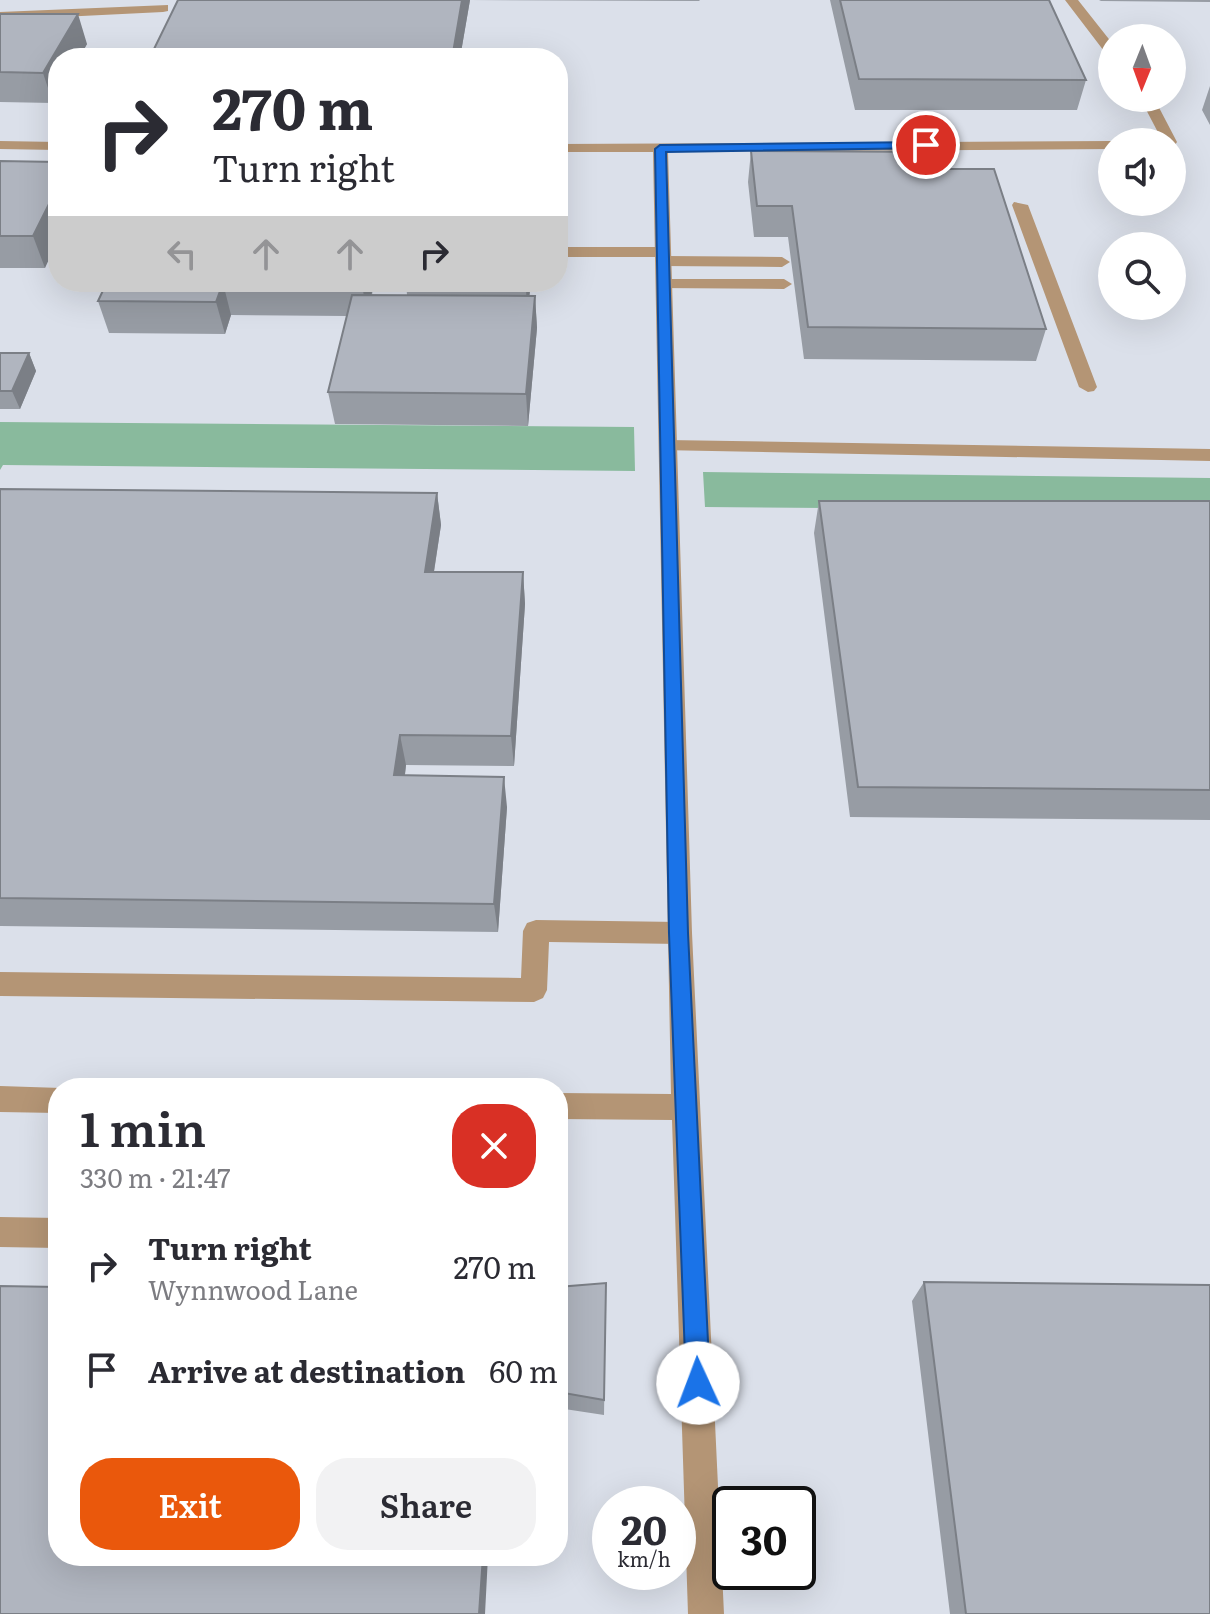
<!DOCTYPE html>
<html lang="en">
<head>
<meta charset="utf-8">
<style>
	body { margin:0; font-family:Literata,serif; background:#f2f2f3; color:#2b2b33; height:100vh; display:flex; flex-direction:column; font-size:30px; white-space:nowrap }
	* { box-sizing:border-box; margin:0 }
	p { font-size:26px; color:#7c7c81 }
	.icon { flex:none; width:44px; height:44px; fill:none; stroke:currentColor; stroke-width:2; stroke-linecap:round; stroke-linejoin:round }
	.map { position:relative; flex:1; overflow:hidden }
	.sheet { position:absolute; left:48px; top:1078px; width:520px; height:488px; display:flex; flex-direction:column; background:#fff; border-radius:32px; box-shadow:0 8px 32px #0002 }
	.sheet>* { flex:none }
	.top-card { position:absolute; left:48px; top:48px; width:520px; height:244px; border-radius:32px; box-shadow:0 8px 32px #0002; background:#fff; color:#2b2b33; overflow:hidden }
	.needle { width:52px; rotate:181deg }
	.tools { position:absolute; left:1098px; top:24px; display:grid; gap:16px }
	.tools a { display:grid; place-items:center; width:88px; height:88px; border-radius:50%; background:#fff; box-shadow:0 8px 32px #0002; font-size:40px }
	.speed { position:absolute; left:592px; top:1486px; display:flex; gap:16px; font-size:40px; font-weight:700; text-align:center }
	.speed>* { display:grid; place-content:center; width:104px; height:104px; border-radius:50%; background:#fff; box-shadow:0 8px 32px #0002; line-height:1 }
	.speed small { font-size:20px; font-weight:400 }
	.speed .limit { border:4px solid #111; border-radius:12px; background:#fff; color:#111 }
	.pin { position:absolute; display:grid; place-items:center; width:68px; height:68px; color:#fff; margin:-34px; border:4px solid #fff; border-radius:50%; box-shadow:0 2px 8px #0007 }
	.me { position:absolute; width:88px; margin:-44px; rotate:358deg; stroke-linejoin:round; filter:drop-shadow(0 0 6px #0008) }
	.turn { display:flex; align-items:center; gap:28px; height:168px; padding:0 32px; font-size:36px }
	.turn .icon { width:104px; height:104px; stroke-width:2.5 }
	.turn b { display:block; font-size:56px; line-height:68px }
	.lanes { display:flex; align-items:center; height:76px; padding:0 32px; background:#0003; justify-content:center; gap:40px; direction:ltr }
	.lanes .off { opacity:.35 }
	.round { display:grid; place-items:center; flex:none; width:84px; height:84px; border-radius:32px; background:#f2f2f3 }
	.headline { display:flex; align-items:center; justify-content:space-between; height:136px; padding:0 32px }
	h1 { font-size:48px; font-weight:600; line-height:60px }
	.cta { display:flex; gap:16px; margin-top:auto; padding:16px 32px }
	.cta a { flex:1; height:92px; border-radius:32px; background:#ea580c; color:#fff; font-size:32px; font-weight:600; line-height:92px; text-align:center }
	.cta a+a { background:#f2f2f3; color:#2b2b33 }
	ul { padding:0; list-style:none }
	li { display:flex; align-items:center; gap:24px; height:104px; padding:0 32px }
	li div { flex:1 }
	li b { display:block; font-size:30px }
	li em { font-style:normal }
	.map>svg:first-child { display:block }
	.green { fill:#89ba9d }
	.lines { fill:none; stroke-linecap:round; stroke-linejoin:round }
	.lane { fill:#b49575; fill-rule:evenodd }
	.street { fill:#b49575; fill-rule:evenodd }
	.wall { fill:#979ca4 }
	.shaded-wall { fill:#7b7f86 }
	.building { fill:#b0b5bf; stroke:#7b7f86; stroke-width:2 }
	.route { fill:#1a73e8; stroke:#114b97; stroke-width:2 }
</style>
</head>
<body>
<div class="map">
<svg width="1210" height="1614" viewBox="0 0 1210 1614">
	<rect width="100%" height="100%" fill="#dbe0ea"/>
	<path class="green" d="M0,422L634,427L635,471L3,465L0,470Z
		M703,472L1210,478V511L705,507Z"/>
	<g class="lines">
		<path class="lane" d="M168,5V11L163,12L0,20V12Z
			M1014,202L1028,205L1097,387L1094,391L1088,392L1079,387L1012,205Z
			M558,247H663L671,252L666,256L782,257L790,262L782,267L663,266L655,261L660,257H558Z
			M664,279H784L792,284L784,289L658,288V280Z
			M667,440L1210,449V461L660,450V442Z
			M536,920L679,922L688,925L692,933L688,941L679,944L549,942L547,990L543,998L534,1002L0,996V972L521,978L523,931L527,923Z
			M0,1217L58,1218V1248L0,1247Z"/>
		<path class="street" d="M1065,0H1078L1112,43V56L1107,55Z
			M1140,98H1154L1177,142L1175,145L1163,142Z
			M0,141L58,142V150L0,149Z
			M1112,141L1117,142H1112V149L668,152L692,933L724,1614H688L672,1120L558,1119V1093L671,1094L653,152H558V144Z
			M0,1086L61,1088H58V1113L0,1112Z"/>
	</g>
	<path class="wall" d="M178,0H700L699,1L470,0L460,58H155L153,51Z
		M830,0H1049L1086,80L1077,110H855Z
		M1099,0H1210V2L1101,1Z
		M0,14L87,44L79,58H58V94L53,103L0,102Z
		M1210,86V125L1202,110Z
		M751,151L942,169L1046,329L1036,361L804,359L788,237H754L748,182Z
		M0,161L58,162L45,268H0Z
		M107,282H374L372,295H407L406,282H531L529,296H535L537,328L528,426L335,424L328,392L347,316L231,315L225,334L109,333L98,301Z
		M0,353H29L36,371L20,409H0Z
		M0,489L437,493L441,525L434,572H523L525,604L514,766L406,765L405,775L507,807L498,932L0,926Z
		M819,501H1210V820L850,817L814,533Z
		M924,1282L1210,1614H950L912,1301Z
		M606,1283L604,1415L558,1408V1287Z"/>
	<path class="shaded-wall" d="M462,0H470L460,58H454L453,53Z
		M78,14L87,44L79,58H58V94L53,103L43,73Z
		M58,186V240L45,268L33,236Z
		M362,282H374L367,316L362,284Z
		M526,282H531L527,318L526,286Z
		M223,283L231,315L225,334L216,302Z
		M535,296L537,328L528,426L526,394Z
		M29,353L36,371L20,409L12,391Z
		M437,493L441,525L429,603L425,572Z
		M523,572L525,604L514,766L511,736Z
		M400,735L406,765L401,805L394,775Z
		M504,777L507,807L498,932L494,904Z
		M483,1556H488L485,1614H479Z"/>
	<path class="building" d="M178,0H462L453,53L383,52L381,58H218L220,52L153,51Z
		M840,0H1049L1086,80L859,79Z
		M0,14H78L43,73L0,72Z
		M751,151L938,152L942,169H994L1046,329L808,327L792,206H757Z
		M0,161L58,162V186L33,236H0Z
		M107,282H362V284L223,283L216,302L98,301Z
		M406,282H526V286L406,285Z
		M352,295L535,296L526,394L328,392Z
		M0,353H29L12,391H0Z
		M0,489L437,493L425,572H523L511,736L400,735L394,775L504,777L494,904L0,898Z
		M819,501H1210V790L858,787Z
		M924,1282L1210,1285V1614H966Z
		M606,1283L604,1400L558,1392V1287Z
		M0,1286L58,1287V1556H483L479,1614H0Z"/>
	<path class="route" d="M926,142L930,148L666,152L688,933L710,1383L707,1392L698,1396L690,1392L686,1383L669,933L655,149L660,145Z"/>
</svg>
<div class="tools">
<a><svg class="needle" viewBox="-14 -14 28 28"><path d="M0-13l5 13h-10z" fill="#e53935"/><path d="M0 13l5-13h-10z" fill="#7c7c81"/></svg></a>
<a><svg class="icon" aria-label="sound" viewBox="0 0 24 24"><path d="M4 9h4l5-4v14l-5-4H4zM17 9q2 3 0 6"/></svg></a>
<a><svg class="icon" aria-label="search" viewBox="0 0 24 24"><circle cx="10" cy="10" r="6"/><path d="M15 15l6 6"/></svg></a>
</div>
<div class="speed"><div>20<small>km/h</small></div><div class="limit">30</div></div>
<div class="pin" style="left:926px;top:145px;background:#d93025"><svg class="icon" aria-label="arrive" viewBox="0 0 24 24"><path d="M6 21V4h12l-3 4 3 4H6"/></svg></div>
<svg class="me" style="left:698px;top:1383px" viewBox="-20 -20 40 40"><circle r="19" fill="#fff"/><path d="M0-13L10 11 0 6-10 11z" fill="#1a73e8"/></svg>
<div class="top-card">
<div class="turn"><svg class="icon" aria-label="right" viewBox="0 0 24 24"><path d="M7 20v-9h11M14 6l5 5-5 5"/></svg><div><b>270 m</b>Turn right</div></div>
<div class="lanes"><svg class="icon off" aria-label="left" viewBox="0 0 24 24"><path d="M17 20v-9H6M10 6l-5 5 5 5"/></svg><svg class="icon off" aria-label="ahead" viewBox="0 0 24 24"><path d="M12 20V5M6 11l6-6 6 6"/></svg><svg class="icon off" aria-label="ahead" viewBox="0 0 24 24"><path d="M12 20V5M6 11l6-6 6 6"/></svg><svg class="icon" aria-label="right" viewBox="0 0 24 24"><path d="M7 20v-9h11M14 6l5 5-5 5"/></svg></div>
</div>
<section class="sheet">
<div class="headline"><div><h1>1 min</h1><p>330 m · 21:47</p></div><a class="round" style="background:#d93025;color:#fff"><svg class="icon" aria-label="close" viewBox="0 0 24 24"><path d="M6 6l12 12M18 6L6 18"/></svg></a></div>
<ul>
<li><svg class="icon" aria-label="right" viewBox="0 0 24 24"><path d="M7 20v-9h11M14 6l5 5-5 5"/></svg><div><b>Turn right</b><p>Wynnwood Lane</p></div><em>270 m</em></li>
<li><svg class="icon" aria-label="arrive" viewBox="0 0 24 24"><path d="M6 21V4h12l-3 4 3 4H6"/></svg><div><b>Arrive at destination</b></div><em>60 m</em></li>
</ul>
<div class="cta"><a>Exit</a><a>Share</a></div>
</section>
</div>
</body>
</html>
